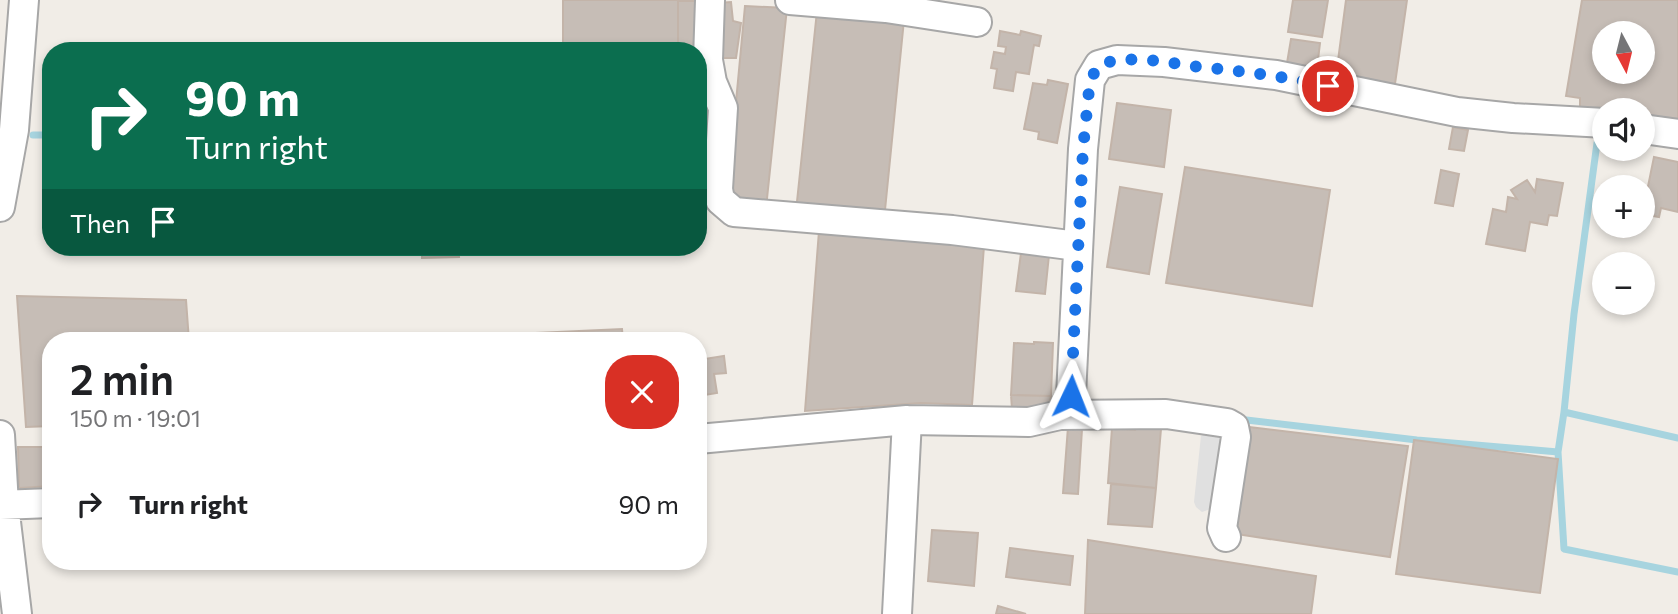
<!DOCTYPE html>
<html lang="en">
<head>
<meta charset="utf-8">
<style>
	body { margin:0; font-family:Commissioner,sans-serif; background:#f6f6f6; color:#202124; height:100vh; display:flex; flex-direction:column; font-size:26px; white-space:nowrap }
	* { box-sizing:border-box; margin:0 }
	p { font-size:23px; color:#757577 }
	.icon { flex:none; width:38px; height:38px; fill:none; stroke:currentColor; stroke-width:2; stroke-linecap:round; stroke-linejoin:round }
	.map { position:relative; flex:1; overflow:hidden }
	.panel { position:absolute; left:42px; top:332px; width:665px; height:238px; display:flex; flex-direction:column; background:#fff; border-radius:28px; box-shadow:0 4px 10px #0003 }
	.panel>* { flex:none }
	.top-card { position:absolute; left:42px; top:42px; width:665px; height:214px; border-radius:28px; box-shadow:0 4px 10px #0003; background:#0b6e4f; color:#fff; overflow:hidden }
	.needle { width:46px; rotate:173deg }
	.buttons { position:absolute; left:1592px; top:21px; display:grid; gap:14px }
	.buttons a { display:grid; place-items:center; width:63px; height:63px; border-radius:50%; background:#fff; box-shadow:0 4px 10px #0003; font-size:35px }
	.pin { position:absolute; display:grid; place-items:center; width:60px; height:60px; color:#fff; margin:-30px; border:4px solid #fff; border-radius:50%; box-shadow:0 2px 7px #0007 }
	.me { position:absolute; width:77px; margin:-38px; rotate:2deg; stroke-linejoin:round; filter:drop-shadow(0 0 5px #0008) }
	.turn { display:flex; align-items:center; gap:24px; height:147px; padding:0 28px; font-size:32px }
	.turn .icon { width:91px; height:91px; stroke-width:2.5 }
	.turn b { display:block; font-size:49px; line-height:60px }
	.then { display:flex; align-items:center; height:66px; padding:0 28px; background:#0003; gap:14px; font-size:26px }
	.round { display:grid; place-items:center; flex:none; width:74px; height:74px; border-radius:28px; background:#f6f6f6 }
	.overview { display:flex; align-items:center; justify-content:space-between; height:119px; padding:0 28px }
	h1 { font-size:42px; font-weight:600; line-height:52px }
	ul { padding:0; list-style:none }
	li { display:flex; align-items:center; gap:21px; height:105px; padding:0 28px }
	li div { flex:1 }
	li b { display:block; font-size:26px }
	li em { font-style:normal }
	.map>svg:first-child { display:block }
	.parking { fill:#e0e0e0 }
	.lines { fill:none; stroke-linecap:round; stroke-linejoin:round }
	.stream { stroke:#a7d4df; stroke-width:7 }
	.building { fill:#c6bdb6; stroke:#c3b4a9; stroke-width:2; fill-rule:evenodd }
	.minor-casing { stroke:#a7a7a7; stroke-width:32 }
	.minor { stroke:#fff; stroke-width:28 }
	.route { stroke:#1a73e8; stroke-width:12; stroke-dasharray:0 21.6 }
</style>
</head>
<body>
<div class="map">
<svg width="1678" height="614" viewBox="0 0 1678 614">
	<rect width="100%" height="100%" fill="#f1ede7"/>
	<path class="parking" d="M1216,428L1226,434L1219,506L1202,512L1196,507L1194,502L1201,436Z"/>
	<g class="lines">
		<path class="stream" d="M698,109H708
			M33,135H51
			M1564,412L1574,314L1597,143
			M1238,419L1417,440L1558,452L1564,549L1678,572
			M1558,452L1564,412L1678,438"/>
	</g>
	<path class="building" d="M563,0H678V51H563Z
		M1293,0H1328L1322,37L1288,32Z
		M1346,0H1407L1395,84L1336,76Z
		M1582,0H1678V124L1643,119V110L1580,108V98L1566,96ZM1605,33H1643V72H1605Z
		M678,1H699L698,51H678Z
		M731,2L733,21L741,23L736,58H718L717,3Z
		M745,6L787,8L766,208L727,198Z
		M817,11L904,20L884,220L796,211Z
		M1000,31L1020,35L1021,31L1041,36L1039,46L1034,45L1029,74L1016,72L1013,91L994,88L997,69L991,68L994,52L1005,54L1006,47L998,46Z
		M1291,39L1320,43L1317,68L1287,63Z
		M1048,80L1068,84L1057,143L1038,139L1039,132L1024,129L1033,83L1047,85Z
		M1117,103L1171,110L1164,167L1109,159Z
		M1453,127L1468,130L1464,151L1449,149Z
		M1654,157L1678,162V212L1661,208L1659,217L1647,215L1649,206H1644Z
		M1185,167L1330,190L1312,306L1166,283Z
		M1441,170L1459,174L1453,206L1435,203Z
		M1537,179L1563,183L1557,216L1549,215L1547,225L1530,222L1525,251L1486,244L1493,209L1506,212L1508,197L1517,199L1511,190L1527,180L1535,192Z
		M1120,187L1162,194L1149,274L1107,267Z
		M819,231L984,246L972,405L921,403L805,411Z
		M422,247H458L459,257L422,258Z
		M1021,253L1049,255L1045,294L1016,291Z
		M17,296L186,300L189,341H51V426L26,427Z
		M622,329L623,341H430V338Z
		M1034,342L1053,343L1051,396L1011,395L1014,343L1034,344Z
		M724,356L726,373L714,374L717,393L698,396V360Z
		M1011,395L1051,396L1049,409H1012Z
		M1136,426L1161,429L1156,488L1108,483L1112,428L1135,430Z
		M1068,427L1082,429L1078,494L1063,493Z
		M1249,427L1408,446L1390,557L1236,534Z
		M50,439L51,486L19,488L18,447H50Z
		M1414,440L1558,459L1540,593L1396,574Z
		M1111,484L1156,488L1152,527L1108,524Z
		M932,530L978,533L974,586L928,581Z
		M1088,540L1316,576L1311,614H1085Z
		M1010,548L1073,556L1070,585L1006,577Z
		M998,606L1026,614H996Z"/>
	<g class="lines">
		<g class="minor-casing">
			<path id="minor" d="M710,0L708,60L712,82L723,108L718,189L720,200L734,212L952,230L1077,246
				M790,0L886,8L977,22
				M1643,129L1678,134
				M0,207L14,130L24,0
				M0,435L4,505L17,614
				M698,439L907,420L1029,422L1060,415
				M0,505L51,503
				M1226,537L1222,528L1236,437L1234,427L1227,423L1166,414L1060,415L1071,396L1083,149L1090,80L1099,65L1117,60L1164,62L1276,75L1457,112L1513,118L1605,123
				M897,614L907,420"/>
		</g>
		<use href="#minor" class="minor"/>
	</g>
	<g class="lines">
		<path class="route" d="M1071,396L1083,149L1090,80L1099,65C1126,54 1164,62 1192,66C1238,71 1283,76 1328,86"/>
	</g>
</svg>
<div class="buttons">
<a><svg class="needle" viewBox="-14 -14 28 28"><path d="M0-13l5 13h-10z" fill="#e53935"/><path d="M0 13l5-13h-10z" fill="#757577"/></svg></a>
<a><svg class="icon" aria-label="sound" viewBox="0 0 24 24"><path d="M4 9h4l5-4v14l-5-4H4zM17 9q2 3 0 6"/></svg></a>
<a>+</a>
<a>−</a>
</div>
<div class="pin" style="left:1328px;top:86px;background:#d93025"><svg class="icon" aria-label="arrive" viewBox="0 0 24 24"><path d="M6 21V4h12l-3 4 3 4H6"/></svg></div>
<svg class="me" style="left:1071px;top:396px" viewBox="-20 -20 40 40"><path d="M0-17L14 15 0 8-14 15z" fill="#1a73e8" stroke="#fff" stroke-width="4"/></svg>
<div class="top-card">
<div class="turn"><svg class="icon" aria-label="right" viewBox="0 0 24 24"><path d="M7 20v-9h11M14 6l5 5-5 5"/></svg><div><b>90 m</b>Turn right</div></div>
<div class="then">Then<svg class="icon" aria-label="arrive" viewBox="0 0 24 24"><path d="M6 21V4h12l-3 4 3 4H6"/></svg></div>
</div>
<section class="panel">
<div class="overview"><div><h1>2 min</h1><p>150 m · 19:01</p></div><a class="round" style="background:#d93025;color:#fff"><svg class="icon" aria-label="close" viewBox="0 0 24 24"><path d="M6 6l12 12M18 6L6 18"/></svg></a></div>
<ul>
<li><svg class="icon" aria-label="right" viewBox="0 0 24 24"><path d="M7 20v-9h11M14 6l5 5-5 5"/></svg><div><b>Turn right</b></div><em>90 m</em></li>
</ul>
</section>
</div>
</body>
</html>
